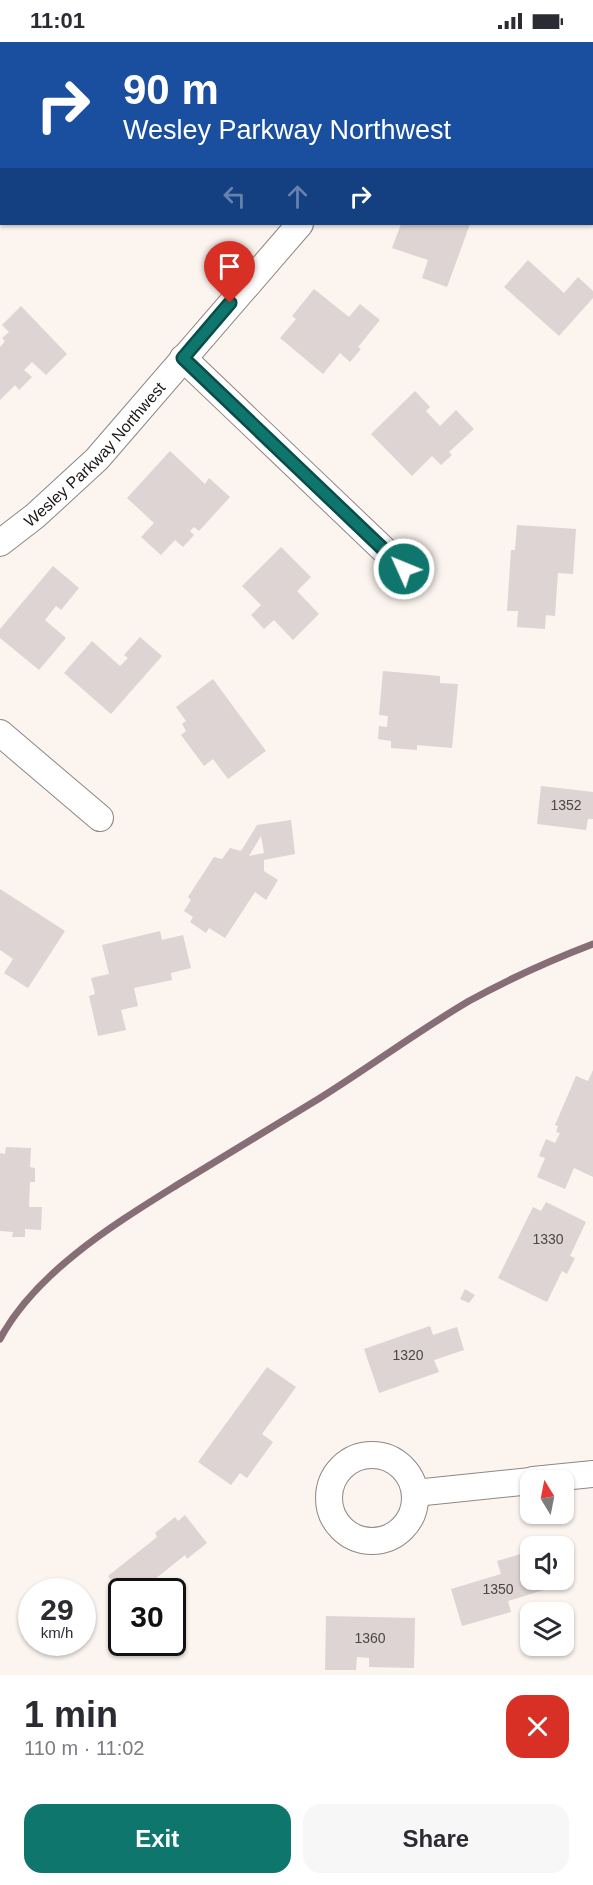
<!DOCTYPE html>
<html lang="en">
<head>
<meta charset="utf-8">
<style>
	body { margin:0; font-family:Helvetica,sans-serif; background:#f7f7f7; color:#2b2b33; height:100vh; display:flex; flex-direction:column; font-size:22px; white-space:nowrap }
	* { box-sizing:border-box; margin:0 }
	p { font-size:20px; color:#7c7c81 }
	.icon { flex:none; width:33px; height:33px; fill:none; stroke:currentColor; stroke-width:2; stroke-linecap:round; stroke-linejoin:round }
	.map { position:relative; height:1633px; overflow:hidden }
	.sheet { display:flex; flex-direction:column; background:#fff; flex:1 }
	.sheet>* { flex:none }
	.banner { position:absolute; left:0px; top:0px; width:594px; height:183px; box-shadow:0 2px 4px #0004; background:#1a4fa0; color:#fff; overflow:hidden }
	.needle { width:39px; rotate:350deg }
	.buttons { position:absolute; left:520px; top:1428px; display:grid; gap:12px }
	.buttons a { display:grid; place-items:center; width:54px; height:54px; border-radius:12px; background:#fff; box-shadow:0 2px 4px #0004; font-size:30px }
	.speed { position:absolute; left:18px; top:1536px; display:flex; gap:12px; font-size:30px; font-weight:700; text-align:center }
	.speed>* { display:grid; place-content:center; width:78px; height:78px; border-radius:50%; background:#fff; box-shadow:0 2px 4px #0004; line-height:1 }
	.speed small { font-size:15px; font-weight:400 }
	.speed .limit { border:3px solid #111; border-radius:9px; background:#fff; color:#111 }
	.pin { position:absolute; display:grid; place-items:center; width:51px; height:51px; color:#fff; margin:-62px -26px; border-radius:50% 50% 50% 0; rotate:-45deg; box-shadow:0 0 6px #0007 }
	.pin .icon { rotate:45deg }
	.me { position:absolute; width:66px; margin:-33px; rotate:314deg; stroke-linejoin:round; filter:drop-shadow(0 0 4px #0008) }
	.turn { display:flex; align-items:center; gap:21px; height:126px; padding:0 24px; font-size:27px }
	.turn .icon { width:78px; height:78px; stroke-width:2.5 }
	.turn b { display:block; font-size:42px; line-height:51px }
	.lanes { display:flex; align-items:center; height:57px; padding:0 24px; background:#0003; justify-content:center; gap:30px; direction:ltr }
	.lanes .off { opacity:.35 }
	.round { display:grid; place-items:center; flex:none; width:63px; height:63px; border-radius:18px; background:#f7f7f7 }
	.summary { display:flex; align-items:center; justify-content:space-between; height:102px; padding:0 24px }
	h1 { font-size:36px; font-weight:700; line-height:45px }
	.action { display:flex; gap:12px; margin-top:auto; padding:12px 24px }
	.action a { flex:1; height:69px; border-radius:18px; background:#0f766e; color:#fff; font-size:24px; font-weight:700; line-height:69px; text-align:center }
	.action a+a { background:#f7f7f7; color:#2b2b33 }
	.status { display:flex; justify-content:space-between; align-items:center; height:42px; padding:0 30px; background:#fff; direction:ltr }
	.status svg { height:16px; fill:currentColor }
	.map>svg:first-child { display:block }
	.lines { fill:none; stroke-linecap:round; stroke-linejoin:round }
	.stream { stroke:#876d76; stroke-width:7 }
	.building { fill:#ded4d3; fill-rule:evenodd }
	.street-casing { stroke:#8e8783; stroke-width:28 }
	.secondary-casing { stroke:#8e8783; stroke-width:36 }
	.street { stroke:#fff; stroke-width:26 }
	.secondary { stroke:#fff; stroke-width:33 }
	.route-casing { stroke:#0a4d48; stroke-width:15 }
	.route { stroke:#0f766e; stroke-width:10 }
	.labels { text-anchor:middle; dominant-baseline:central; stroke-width:6; stroke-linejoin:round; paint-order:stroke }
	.number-label { font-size:14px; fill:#4c4746 }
	.street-label { font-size:16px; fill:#1b1817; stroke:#fbf4ef }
</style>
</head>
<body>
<div class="status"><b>11:01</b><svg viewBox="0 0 49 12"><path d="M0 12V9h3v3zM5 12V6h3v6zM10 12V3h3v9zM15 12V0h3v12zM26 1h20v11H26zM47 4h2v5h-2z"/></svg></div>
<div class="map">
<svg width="593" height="1633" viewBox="0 0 593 1633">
	<rect width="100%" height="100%" fill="#fbf4ef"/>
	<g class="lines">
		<path class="stream" d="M0,1297C36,1230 113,1183 177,1143C224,1114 272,1085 320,1056C371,1024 418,989 469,959C509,937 551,918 593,902"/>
	</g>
	<path class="building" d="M401,182H470L447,245L422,236L428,218L392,206Z
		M528,218L564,251L578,235L593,249V256L559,294L504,245Z
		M314,247L349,275L360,262L380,278L358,305L361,307L350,320L340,311L323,332L280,296L296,277L292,274Z
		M21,264L67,312L46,333L32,320L24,328L32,335L19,348L15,343L0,358V305L5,299L2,296L9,290L2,283Z
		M415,349L430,365L426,369L440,384L456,368L474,387L449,410L452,413L441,423L432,414L412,434L371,392Z
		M170,409L205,442L209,436L230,455L199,489L194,485L190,489L194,493L183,505L175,498L161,513L141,495L154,481L127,456Z
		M517,483L576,487L573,532L558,531L555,574L546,573L545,587L517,585L518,569H507L511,508H515Z
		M281,505L311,535L297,549L319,572L293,598L274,578L264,587L251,573L261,563L242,544Z
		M53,524L79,546L61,568L56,564L45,578L66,596L39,628L0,596V587Z
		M140,595L162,614L111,672L64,631L92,599L120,624L128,616L124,613Z
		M383,629L440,634V641L458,642L452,706L417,703V708L391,706V699L378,697L379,684L387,685L388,674L379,673Z
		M213,637L266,709L228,737L213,717L204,724L181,693L186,689L182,682L186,679L176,665Z
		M541,744L593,750V777H588L586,788L537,782Z
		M291,778L295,812L264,818V829L278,838L266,858L255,850L225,896L209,886L206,891L190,880L193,875L184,869L191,858L188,855L214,815L222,817L230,806L241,809L257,783ZM261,794L264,811L249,814Z
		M0,847L65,889L28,946L4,931L13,917L0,908Z
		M160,889L162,898L183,893L191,926L171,931L172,938L134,946L138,964L121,968L126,988L98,994L89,954L95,952L91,936L109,932L102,903Z
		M593,1028V1135L574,1126L565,1147L537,1135L545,1116L539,1114L546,1097L555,1101L560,1091L556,1090L558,1084L555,1083L576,1034L588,1039Z
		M6,1105L31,1106L30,1125L35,1126V1140H30L29,1165H42L41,1188L25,1187V1195H12L13,1190L0,1189V1111L5,1112Z
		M546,1160L586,1180L570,1214L575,1216L567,1232L562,1229L547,1260L498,1236L533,1165L541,1169Z
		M465,1247L475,1253L469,1261L460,1257Z
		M430,1284L433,1293L457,1285L464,1308L434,1318L439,1330L379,1351L364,1307Z
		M267,1325L296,1345L262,1392L273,1400L247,1436L240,1431L231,1443L198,1420Z
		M185,1473L207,1501L187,1517L185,1513L139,1550H120L108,1534L157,1495L155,1491L175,1475L178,1479Z
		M531,1509V1538H541L544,1548L508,1559L511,1570L462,1584L451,1547L501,1532L497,1519Z
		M326,1574L415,1576L414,1626L369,1625V1616L357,1615L356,1628H325Z"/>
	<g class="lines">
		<g class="street-casing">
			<g id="street">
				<path d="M457,2L459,0"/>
				<path d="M183,316L404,527"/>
				<path id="s1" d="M0,501L35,474L97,417L300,182"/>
				<path d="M0,691L100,776"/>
				<circle cx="372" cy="1456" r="43"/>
				<path d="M533,1438L593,1432"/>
				<path d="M415,1451L531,1439"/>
			</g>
		</g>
		<g class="secondary-casing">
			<path id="secondary" d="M484,0L486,2
				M592,96L593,97"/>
		</g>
		<use href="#street" class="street"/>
		<use href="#secondary" class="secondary"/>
	</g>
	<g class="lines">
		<g class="route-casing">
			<path id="route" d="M230,261L183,316L404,527"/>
		</g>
		<use href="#route" class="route"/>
	</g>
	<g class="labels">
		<g class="number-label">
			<text x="566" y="763">1352</text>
			<text x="548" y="1197">1330</text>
			<text x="408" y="1313">1320</text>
			<text x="498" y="1547">1350</text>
			<text x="370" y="1596">1360</text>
		</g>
		<g class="street-label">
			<text stroke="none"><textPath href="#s1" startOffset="130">Wesley Parkway Northwest</textPath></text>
		</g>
	</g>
</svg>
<div class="buttons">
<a><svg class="needle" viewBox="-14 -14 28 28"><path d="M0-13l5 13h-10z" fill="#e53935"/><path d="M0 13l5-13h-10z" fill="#7c7c81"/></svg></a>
<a><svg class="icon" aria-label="sound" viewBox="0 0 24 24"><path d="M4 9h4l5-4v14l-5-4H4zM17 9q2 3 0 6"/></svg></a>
<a><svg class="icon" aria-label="layers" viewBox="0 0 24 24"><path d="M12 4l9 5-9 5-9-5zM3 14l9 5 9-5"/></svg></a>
</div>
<div class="speed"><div>29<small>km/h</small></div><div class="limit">30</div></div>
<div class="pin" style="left:230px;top:261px;background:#d93025"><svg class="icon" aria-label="arrive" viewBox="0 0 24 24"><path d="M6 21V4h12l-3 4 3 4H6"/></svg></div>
<svg class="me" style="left:404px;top:527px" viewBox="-20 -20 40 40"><circle r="17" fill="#0f766e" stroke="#fff" stroke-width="3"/><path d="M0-11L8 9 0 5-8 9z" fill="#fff"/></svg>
<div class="banner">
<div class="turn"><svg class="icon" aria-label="right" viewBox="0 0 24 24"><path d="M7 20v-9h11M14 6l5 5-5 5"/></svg><div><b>90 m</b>Wesley Parkway Northwest</div></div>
<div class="lanes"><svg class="icon off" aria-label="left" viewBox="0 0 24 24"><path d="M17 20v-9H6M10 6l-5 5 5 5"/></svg><svg class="icon off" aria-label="ahead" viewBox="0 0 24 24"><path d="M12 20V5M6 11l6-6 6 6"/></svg><svg class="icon" aria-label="right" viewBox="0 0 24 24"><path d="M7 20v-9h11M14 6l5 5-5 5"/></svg></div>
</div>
</div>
<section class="sheet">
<div class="summary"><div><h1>1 min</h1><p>110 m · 11:02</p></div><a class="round" style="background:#d93025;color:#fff"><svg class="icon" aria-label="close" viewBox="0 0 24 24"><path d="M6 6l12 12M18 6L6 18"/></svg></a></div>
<div class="action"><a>Exit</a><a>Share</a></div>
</section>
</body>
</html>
